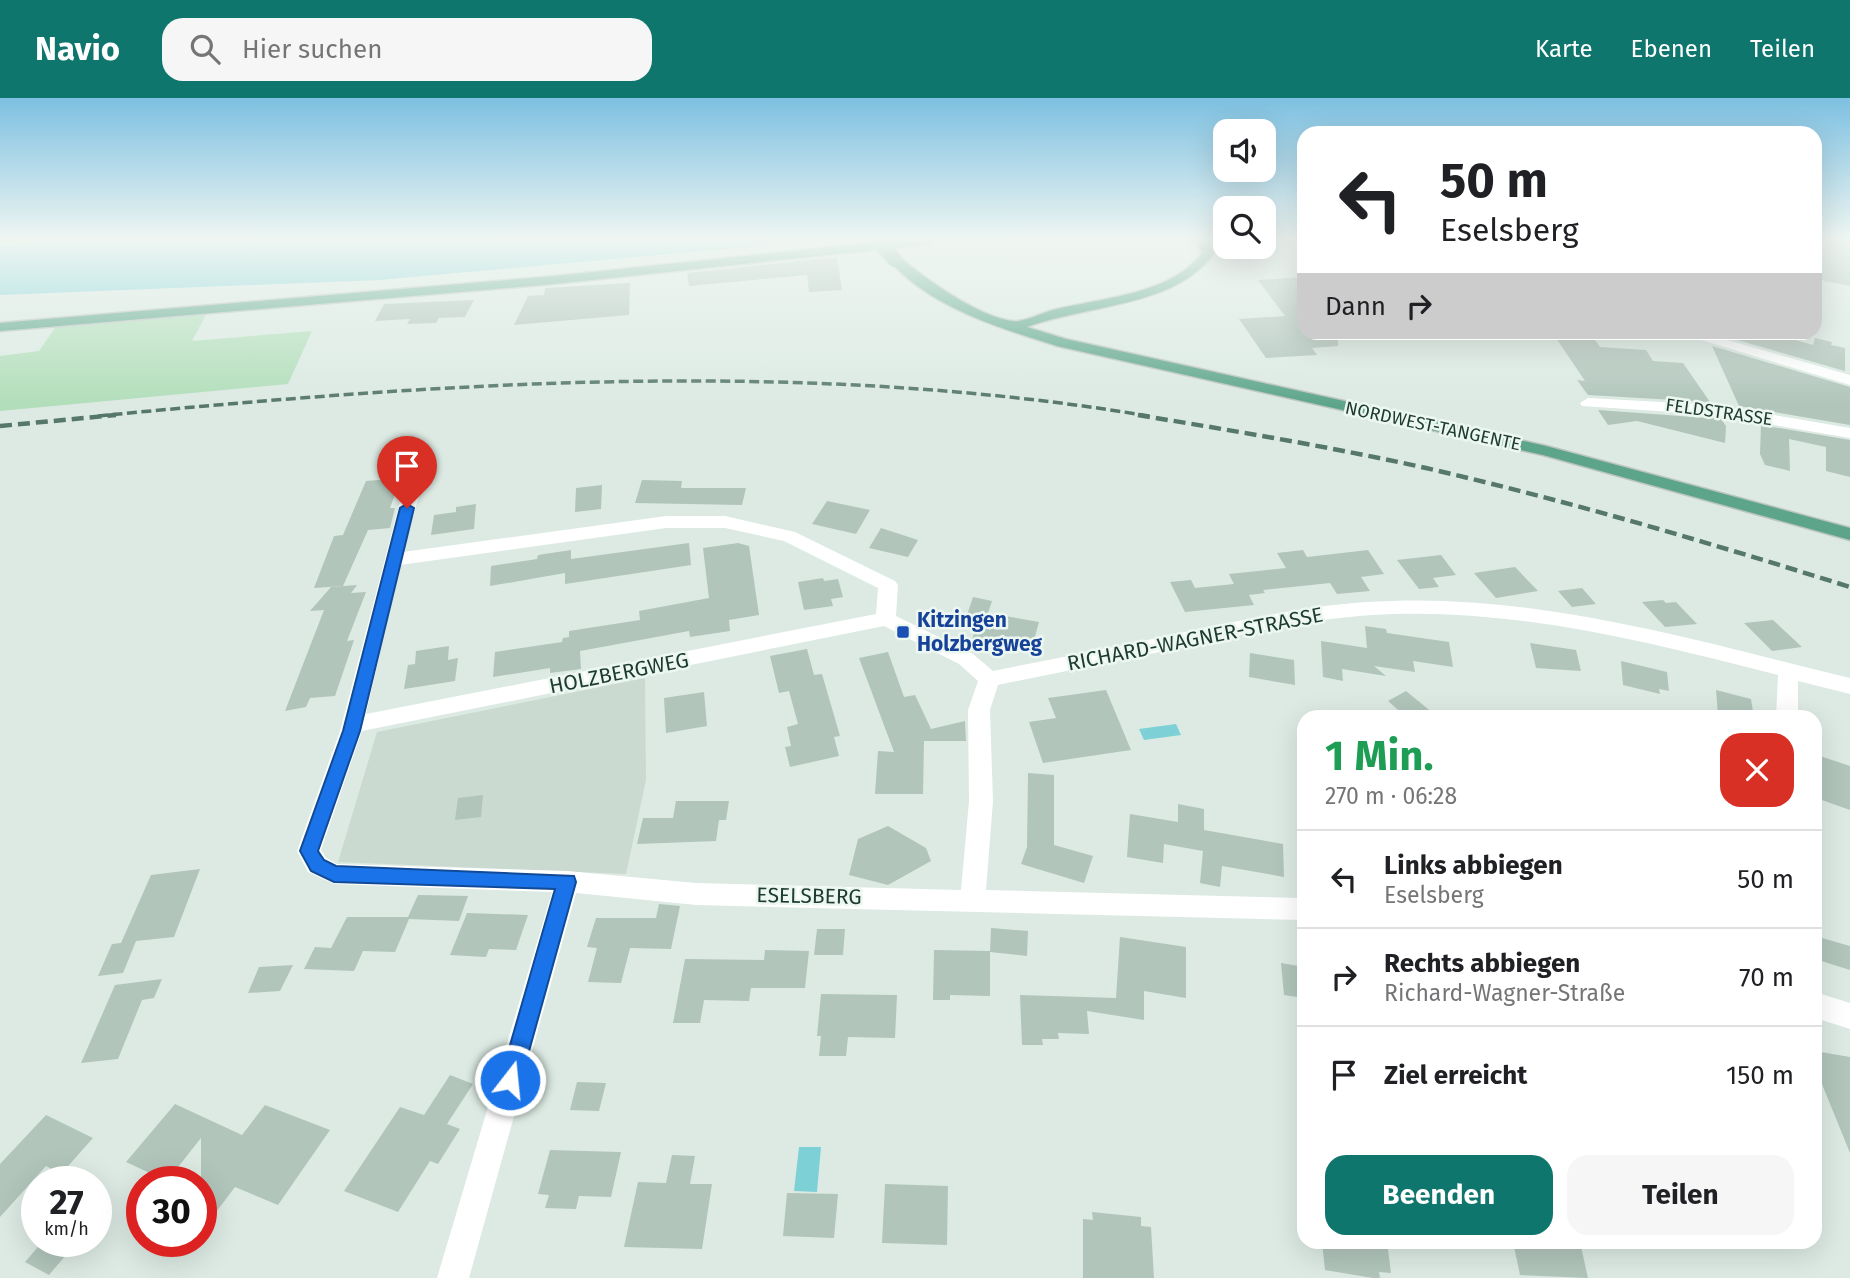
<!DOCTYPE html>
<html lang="de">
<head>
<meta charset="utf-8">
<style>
	body { margin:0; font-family:"Fira Sans",sans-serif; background:#f6f6f6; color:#202124; height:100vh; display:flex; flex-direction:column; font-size:26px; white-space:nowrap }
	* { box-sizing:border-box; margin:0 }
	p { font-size:23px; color:#757577 }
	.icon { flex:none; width:38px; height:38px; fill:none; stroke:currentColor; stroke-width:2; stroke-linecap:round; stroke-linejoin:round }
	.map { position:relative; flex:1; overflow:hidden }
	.panel { position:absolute; left:1297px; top:612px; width:525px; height:539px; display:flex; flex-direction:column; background:#fff; border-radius:21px; box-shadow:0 7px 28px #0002 }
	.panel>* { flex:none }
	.top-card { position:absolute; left:1297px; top:28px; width:525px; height:214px; border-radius:21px; box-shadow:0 7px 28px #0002; background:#fff; color:#202124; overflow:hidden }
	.tools { position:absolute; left:1213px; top:21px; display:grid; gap:14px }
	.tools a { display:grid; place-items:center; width:63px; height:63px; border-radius:14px; background:#fff; box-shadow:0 7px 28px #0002; font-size:35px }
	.speed { position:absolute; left:21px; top:1068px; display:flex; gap:14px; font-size:35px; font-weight:700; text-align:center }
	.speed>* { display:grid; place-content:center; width:91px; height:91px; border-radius:50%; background:#fff; box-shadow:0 7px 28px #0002; line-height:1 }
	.speed small { font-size:18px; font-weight:400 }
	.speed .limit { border:10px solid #d22; background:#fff; color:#111 }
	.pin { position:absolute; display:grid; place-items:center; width:60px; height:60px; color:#fff; margin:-72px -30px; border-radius:50% 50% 50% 0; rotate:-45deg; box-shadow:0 0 7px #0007 }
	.pin .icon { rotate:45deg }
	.me { position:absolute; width:77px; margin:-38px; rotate:16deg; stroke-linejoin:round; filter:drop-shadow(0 0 5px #0008) }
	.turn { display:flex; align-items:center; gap:24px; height:147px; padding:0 28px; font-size:32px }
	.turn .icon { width:91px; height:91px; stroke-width:2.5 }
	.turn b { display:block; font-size:49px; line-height:60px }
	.then { display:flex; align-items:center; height:66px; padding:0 28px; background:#0003; gap:14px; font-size:26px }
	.round { display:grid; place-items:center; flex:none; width:74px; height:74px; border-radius:21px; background:#f6f6f6 }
	.summary { display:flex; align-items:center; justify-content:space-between; height:119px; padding:0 28px }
	h1 { font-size:42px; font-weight:700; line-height:52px; color:#1e9e55 }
	.button { display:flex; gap:14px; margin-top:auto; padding:14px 28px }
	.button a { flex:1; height:80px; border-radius:21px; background:#0f766e; color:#fff; font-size:28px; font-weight:700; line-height:80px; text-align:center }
	.button a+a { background:#f6f6f6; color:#202124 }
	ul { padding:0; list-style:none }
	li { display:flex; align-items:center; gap:21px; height:98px; padding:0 28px; border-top:2px solid #e0e0e0 }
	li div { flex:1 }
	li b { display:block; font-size:26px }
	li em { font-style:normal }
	header { display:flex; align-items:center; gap:42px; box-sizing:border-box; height:98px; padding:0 35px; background:#0f766e; color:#fff }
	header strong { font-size:33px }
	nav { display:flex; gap:38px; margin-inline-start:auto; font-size:24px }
	.search { width:490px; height:63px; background:#f6f6f6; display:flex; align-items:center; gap:18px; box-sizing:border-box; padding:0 24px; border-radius:21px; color:#757577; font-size:26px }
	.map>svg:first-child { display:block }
	.built { fill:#cadad1 }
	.green { fill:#b2deba }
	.water { fill:#7dd1d6 }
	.building { fill:#b1c5bb }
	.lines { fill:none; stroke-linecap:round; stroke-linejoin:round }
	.major-casing { stroke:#bbc4c1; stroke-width:3 }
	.minor { fill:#fff; fill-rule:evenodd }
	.major { fill:#5ca58b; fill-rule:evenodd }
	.rail-far1 { stroke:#56776b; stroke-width:3.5; stroke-dasharray:10 4.5; stroke-linecap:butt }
	.rail { stroke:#56776b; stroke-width:4.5; stroke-dasharray:12 6; stroke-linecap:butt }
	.major-bridge-casing { stroke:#bbc4c1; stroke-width:17; stroke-linecap:butt }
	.major-bridge { stroke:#5ca58b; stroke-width:14 }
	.route { fill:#1a73e8; stroke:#114b97; stroke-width:2 }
	.transit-dot { fill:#1a4fb4; stroke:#edf7f1; stroke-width:2.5 }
	.labels { text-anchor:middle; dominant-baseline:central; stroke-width:5; stroke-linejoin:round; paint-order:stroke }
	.far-street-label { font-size:18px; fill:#1d3b30; stroke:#edf7f1 }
	.transit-label { font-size:21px; font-weight:bold; fill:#164399; stroke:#edf7f1; text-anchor:start }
	.street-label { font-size:21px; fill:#1d3b30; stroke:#edf7f1 }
</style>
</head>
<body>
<header>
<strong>Navio</strong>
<div class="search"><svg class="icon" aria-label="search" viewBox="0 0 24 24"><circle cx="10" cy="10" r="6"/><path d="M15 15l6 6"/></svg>Hier suchen</div>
<nav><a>Karte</a><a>Ebenen</a><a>Teilen</a></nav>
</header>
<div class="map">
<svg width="1850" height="1180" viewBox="0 0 1850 1180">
	<rect width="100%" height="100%" fill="#dceae3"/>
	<path class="built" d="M645,580L646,682L626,776L338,764L377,634Z"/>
	<path class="green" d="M208,213L192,243L312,233L288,286L0,313V258L39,253L57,227Z"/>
	<path class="water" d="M85,142H827L379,182L0,197V147Z
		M1176,626L1181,637L1144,642L1139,631Z
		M799,1049H821L817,1094L794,1093Z"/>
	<path class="building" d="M1815,142H1850V188L1815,181Z
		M837,159L842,192L809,194L807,177L689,188L687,175Z
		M1304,179V234H1338V248L1312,250L1317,257L1266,260L1239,221L1285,218L1258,182Z
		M630,185L629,217L514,227L528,198L544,197L545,190Z
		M474,202L465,219L439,220L436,225L407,226L410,221L375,223L384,206Z
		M1710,234H1768L1813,247L1815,240L1832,244L1831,247L1845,250V273Z
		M1554,237L1593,239L1600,249L1646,252L1653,263L1683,265L1710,304L1588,297L1577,282L1585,283Z
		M1712,248L1850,289V327L1739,308Z
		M1598,312L1721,321L1726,328L1725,345L1637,323L1608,327Z
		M1761,327L1850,342V379L1826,373V349L1789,341L1790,373L1765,367L1760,356Z
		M401,380L390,410H395L390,430L368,432L343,488L314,490L334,438L343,437L366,383Z
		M642,382L682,383L681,390H746L742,407L635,405Z
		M602,387L601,411L575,414L576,390Z
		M827,403L870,412L856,436L812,426Z
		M476,406L474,431L431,437L434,417L456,414V409Z
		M881,430L918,442L908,459L869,450Z
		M689,445L691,467L565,486V475L490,488L491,468L537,461L538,457L571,452V461Z
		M738,445L749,448L759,517L729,522L730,533L690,539L689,533L580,553L581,571L550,575V570L493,579L495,554L562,544L563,540L569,539V533L640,522L639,513L709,500L703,450Z
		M1303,452L1307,459L1368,452L1384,476L1361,479L1370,493L1337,496L1330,485L1263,492L1265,495L1249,497L1254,507L1185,514L1170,484L1191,482L1195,490L1234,486L1229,476L1286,470L1277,455Z
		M1441,457L1456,477L1433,480L1439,489L1419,491L1397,462Z
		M1515,469L1538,493L1496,500L1474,475Z
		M823,480L824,483L838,481L843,499L831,501L833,508L804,512L798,484Z
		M357,487L351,495L366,494L347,543L354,542L335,598L310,600L306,609L285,613L324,512L310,513L331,489Z
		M1582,490L1596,506L1572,509L1558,493Z
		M973,499L992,503L988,515L1039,524L1031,553L972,542L977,526L965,523Z
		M1663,502L1666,505L1676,504L1697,526L1665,529L1642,504Z
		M1773,522L1802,549L1772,553L1744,525Z
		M1365,528L1386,531L1387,535L1449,544L1453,569L1413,563L1415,574L1374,568L1386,578L1342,571L1343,583L1323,579L1321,543L1367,550Z
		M1530,545L1576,552L1581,573L1536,570Z
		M449,548L448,562L458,560L455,583L404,591L408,567L415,566L416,553Z
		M807,551L814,577L822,576L840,638L834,639L839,658L790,669L785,649L791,648L787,629L798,626L789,593L779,595L770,558Z
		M888,554L904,599L915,597L931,631L965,623L966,643H924L923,696H875L878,653L894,654L859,560Z
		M1250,555L1294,562L1295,587L1249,579Z
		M1621,563L1667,574L1669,593L1659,591L1660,596L1623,587Z
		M1106,592L1131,652L1043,665L1029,624L1056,620L1048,600Z
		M1716,592L1751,601L1754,620L1718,617Z
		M1406,593L1439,620H1407L1388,603Z
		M704,594L707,628L666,635L664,600Z
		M1820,658L1850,668V712L1819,701Z
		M1028,675L1054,677V747L1093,758L1084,785L1021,766L1027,749Z
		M483,697L481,719L455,722L458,700Z
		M676,703H729L726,722H719L716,743L637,746L643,720H673Z
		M1178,706L1204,711V732L1283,746L1284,779L1222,768L1220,789L1200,785L1203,753L1164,746L1163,765L1127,759L1130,716L1178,724Z
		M888,728L926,750L931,763L888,787L849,777L858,741Z
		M200,771L174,839L136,843L123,875L98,878L112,846L121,845L151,777Z
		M418,797L468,798L459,823L409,821L395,854L363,853L354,873L304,871L315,849L331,850L347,819H408Z
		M659,806L680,808L671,851L630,850L621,885L588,884L597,850L587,849L596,820H656Z
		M467,815L528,817L516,852L489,851L486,859L450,857Z
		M991,830L1028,833L1027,858L990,854Z
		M817,831H845L843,857H814Z
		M1815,838L1850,848V872L1815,861Z
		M1120,839L1186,849V900L1144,893V922L1087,913L1089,936L1058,935L1059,941H1042L1043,947H1022L1020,897L1116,900Z
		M765,852L809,853L805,890H751L749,903L704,902L700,925H673L685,861L764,862Z
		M934,852L990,853V898L950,897V902H933Z
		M1281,865L1304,869V900L1284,897Z
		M293,867L280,893L248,895L259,869Z
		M162,881L154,900L142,902L118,961L81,965L115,887Z
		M821,896L897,897L895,940L848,939L846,958H819L821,938H817Z
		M1815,953L1850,959V1055L1815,969Z
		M450,977L473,986L447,1026L460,1031L438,1066L430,1063L398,1114L344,1093L400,1009L424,1017Z
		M577,984L606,985L599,1013L570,1012Z
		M175,1006L242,1037L265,1007L330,1032L278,1107L235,1089L201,1134V1040L167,1083L126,1064Z
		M46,1017L93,1040L61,1076L46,1068L0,1119V1066Z
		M550,1052L621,1054L611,1099L579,1098L576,1111L545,1110L549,1097L538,1096Z
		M672,1057L695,1058L690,1086H712L702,1151L624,1149L638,1084L666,1085Z
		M885,1086L948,1088L947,1147L882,1145Z
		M787,1095L838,1096L834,1140L783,1138Z
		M1092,1114L1141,1119V1128L1151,1129L1154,1180H1083V1121L1093,1122Z
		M43,1143H78L49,1177L25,1164Z
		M1322,1144H1387L1391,1175L1379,1174L1380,1180H1373L1325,1172Z
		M1513,1144H1580L1588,1180L1520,1177Z"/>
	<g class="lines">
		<g class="major-casing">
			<path id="major" d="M898,142H936L930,146L554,186L0,233V225L554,178Z
				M1195,142H1207L1214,155C1177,209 1085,207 1027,229L1066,241L1546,348L1850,430V442L1543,357L1057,248C1000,230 929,209 889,162L900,159C925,181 979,219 1012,223C1022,225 1042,215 1053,212C1100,200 1171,197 1202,155Z"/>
		</g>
		<path class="minor" d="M1675,234H1699L1850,277V287Z
			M1588,300L1716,307L1850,330V340L1716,317L1582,308L1580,305Z
			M414,379L423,384L403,454L666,418H725L795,434L895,483L898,487L896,518L973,556L993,573C1057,560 1121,548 1185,534C1253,520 1323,504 1393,503C1548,498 1701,544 1850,580V596L1798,583V620H1776L1778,577C1652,545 1523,512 1393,516C1322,518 1253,534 1184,549C1122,562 1060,574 998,587L990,612L993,703L986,792L1304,800V822L696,807L576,795L469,1180H437L552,794L334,786L308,774L297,753L340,633L405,384ZM666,430H725L784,443L878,490L876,516L366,616L400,467ZM884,528L959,566L978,583L968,612L969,703L961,792L696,785L567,773L337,766L326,760L321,752L362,633Z
			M1815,894L1850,905V931L1815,920Z"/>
		<use href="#major" class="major"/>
		<path class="rail-far1" d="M98,318C450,284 798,260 1149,318"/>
		<path class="rail" d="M1138,317C1235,333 1331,349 1426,370C1569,403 1710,445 1850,489
			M0,328L116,317"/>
		<g class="major-bridge-casing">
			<path id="major-bridge" d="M877,142L895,162"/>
		</g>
		<use href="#major-bridge" class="major-bridge"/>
	</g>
	<linearGradient id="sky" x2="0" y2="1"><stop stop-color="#7dc0e1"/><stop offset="0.46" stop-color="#eff6f2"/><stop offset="1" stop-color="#eff6f2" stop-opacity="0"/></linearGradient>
	<rect width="1850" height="307" fill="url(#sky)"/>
	<path class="route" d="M407,406L414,410L360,633L318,753L324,762L336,768L574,778L576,784L521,982L518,990L510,993L503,990L500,982L555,791L334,784L311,773L300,753L343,633L400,410Z"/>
	<rect class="transit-dot" x="896" y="527" width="14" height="14" rx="3.5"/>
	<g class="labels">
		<g class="far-street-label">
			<text transform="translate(1719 314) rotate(8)">FELDSTRASSE</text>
			<text transform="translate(1433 328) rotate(12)">NORDWEST-TANGENTE</text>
		</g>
		<g class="transit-label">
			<text x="917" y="522">Kitzingen<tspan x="917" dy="24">Holzbergweg</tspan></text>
		</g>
		<g class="street-label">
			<text transform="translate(1195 541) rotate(-11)">RICHARD-WAGNER-STRASSE</text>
			<text transform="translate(619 575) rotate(-11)">HOLZBERGWEG</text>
			<text transform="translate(809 798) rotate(1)">ESELSBERG</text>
		</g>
	</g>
</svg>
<div class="tools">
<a><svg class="icon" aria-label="sound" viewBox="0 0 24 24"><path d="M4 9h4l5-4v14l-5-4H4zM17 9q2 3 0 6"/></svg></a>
<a><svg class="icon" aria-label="search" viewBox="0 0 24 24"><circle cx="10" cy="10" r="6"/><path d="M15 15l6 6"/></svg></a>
</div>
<div class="speed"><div>27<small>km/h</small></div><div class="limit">30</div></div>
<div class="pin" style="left:407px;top:410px;background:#d93025"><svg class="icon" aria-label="arrive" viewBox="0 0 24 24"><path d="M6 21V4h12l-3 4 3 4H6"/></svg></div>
<svg class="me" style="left:510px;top:982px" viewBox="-20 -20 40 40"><circle r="17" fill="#1a73e8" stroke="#fff" stroke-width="3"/><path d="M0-11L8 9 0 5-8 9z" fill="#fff"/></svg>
<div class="top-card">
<div class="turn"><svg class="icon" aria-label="left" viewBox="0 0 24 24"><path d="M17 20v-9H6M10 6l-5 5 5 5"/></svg><div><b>50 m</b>Eselsberg</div></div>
<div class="then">Dann<svg class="icon" aria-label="right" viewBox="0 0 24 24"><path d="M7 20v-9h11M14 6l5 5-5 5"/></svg></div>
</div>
<section class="panel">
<div class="summary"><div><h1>1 Min.</h1><p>270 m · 06:28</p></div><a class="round" style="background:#d93025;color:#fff"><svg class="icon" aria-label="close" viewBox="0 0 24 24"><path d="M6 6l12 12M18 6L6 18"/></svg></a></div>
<ul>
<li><svg class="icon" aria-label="left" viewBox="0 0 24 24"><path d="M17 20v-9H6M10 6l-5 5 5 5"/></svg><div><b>Links abbiegen</b><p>Eselsberg</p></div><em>50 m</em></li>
<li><svg class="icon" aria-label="right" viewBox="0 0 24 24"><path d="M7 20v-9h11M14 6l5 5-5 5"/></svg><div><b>Rechts abbiegen</b><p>Richard-Wagner-Straße</p></div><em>70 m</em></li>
<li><svg class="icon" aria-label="arrive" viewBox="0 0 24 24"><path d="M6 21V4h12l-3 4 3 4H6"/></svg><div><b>Ziel erreicht</b></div><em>150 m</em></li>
</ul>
<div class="button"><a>Beenden</a><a>Teilen</a></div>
</section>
</div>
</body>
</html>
